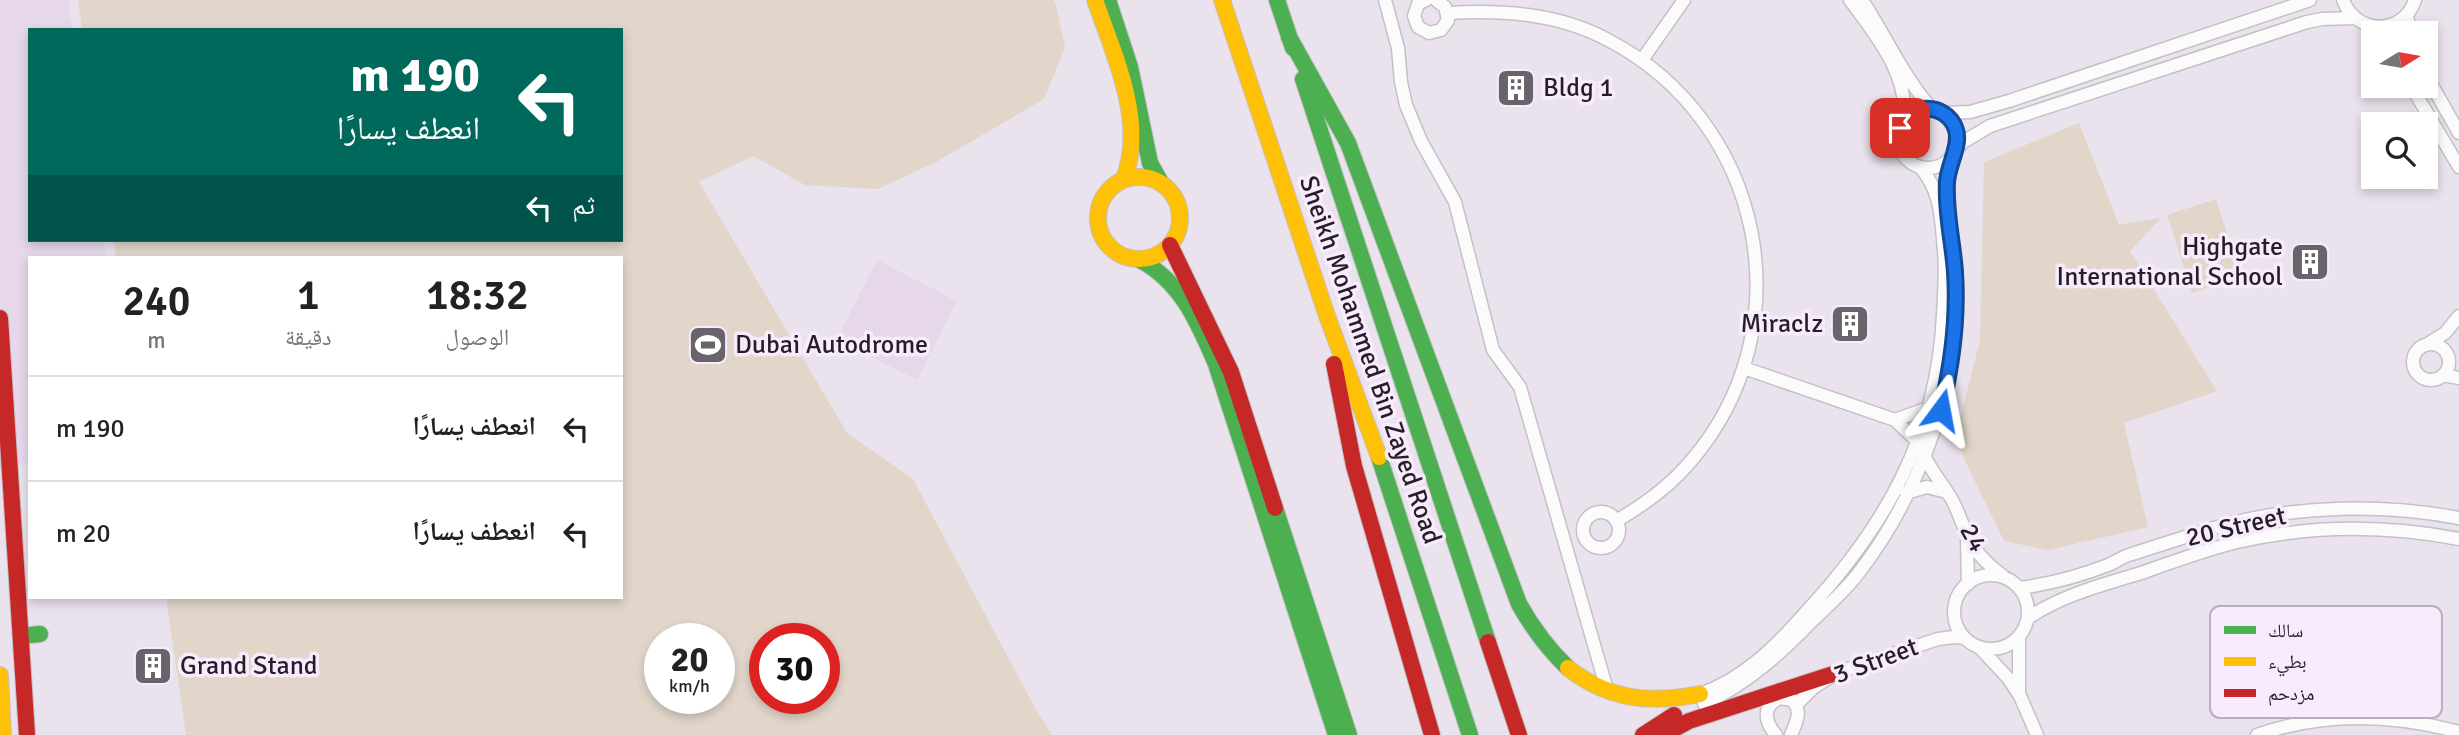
<!DOCTYPE html>
<html lang="ar">
<head>
<meta charset="utf-8">
<style>
	body { margin:0; font-family:Signika,"Noto Naskh Arabic",sans-serif; background:#f6f6f6; color:#222; direction:rtl; height:100vh; display:flex; flex-direction:column; font-size:26px; white-space:nowrap }
	* { box-sizing:border-box; margin:0 }
	p { font-size:23px; color:#767676 }
	.icon { flex:none; width:38px; height:38px; fill:none; stroke:currentColor; stroke-width:2; stroke-linecap:round; stroke-linejoin:round }
	.map { position:relative; flex:1; overflow:hidden; direction:ltr }
	.panel { position:absolute; left:28px; top:256px; width:595px; height:343px; display:flex; flex-direction:column; background:#fff; border-radius:0px; box-shadow:0 4px 10px #0003; direction:rtl }
	.panel>* { flex:none }
	.hud { position:absolute; left:28px; top:28px; width:595px; height:214px; border-radius:0px; box-shadow:0 4px 10px #0003; direction:rtl; background:#00695c; color:#fff; overflow:hidden }
	.needle { width:46px; rotate:79deg }
	.buttons { position:absolute; left:2361px; top:21px; display:grid; gap:14px }
	.buttons a { display:grid; place-items:center; width:77px; height:77px; border-radius:0px; background:#fff; box-shadow:0 4px 10px #0003; font-size:35px }
	.speed { position:absolute; left:644px; top:623px; display:flex; gap:14px; font-size:35px; font-weight:700; text-align:center }
	.speed>* { display:grid; place-content:center; width:91px; height:91px; border-radius:50%; background:#fff; box-shadow:0 4px 10px #0003; line-height:1 }
	.speed small { font-size:18px; font-weight:400 }
	.speed .limit { border:10px solid #d22; background:#fff; color:#111 }
	.pin { position:absolute; display:grid; place-items:center; width:60px; height:60px; color:#fff; margin:-30px; border-radius:14px; box-shadow:0 4px 10px #0006 }
	.me { position:absolute; width:77px; margin:-38px; rotate:13deg; stroke-linejoin:round; filter:drop-shadow(0 0 5px #0008) }
	.turn { display:flex; align-items:center; gap:24px; height:147px; padding:0 28px; font-size:32px }
	.turn .icon { width:91px; height:91px; stroke-width:2.5 }
	.turn b { display:block; font-size:49px; line-height:60px }
	.then { display:flex; align-items:center; height:66px; padding:0 28px; background:#0003; gap:14px; font-size:26px }
	.eta { display:flex; justify-content:space-evenly; align-items:center; height:119px; text-align:center }
	.eta b { font-size:42px; font-weight:600; line-height:49px }
	ul { padding:0; list-style:none }
	li { display:flex; align-items:center; gap:21px; height:105px; padding:0 28px; border-top:2px solid #e0e0e0 }
	li div { flex:1 }
	li b { display:block; font-size:26px }
	li em { font-style:normal }
	.map>svg:first-child { display:block }
	.built { fill:#e6d8ea }
	.green { fill:#e2d6ca; fill-rule:evenodd }
	.lines { fill:none; stroke-linecap:round; stroke-linejoin:round }
	.street-casing { stroke:#c5c0c7; stroke-width:15 }
	.fast-casing { stroke:#c5c0c7; stroke-width:18 }
	.slow-casing { stroke:#c5c0c7; stroke-width:18 }
	.jam-casing { stroke:#c5c0c7; stroke-width:18 }
	.street { stroke:#fcfbfc; stroke-width:12 }
	.fast { stroke:#4caf50; stroke-width:16 }
	.slow { stroke:#ffc107; stroke-width:16 }
	.jam { stroke:#c62828; stroke-width:16 }
	.route-casing { stroke:#114b97; stroke-width:18 }
	.route { stroke:#1a73e8; stroke-width:12 }
	.labels { text-anchor:middle; dominant-baseline:central; stroke-width:7; stroke-linejoin:round; paint-order:stroke }
	.poi-label { font-size:26px; fill:#241f26; stroke:#f9ebfe; text-anchor:start }
	.street-label { font-size:26px; fill:#241f26; stroke:#f9ebfe }
	.key { fill:#f9ebfe; stroke:#b9aebd; stroke-width:2 }
	.key-label { font-size:19px; fill:#241f26 }
</style>
</head>
<body>
<div class="map">
<svg width="2459" height="735" viewBox="0 0 2459 735">
	<rect width="100%" height="100%" fill="#eae2ec"/>
	<path class="built" d="M0,0H68L73,30H30V240H103L106,257H30V463L0,466Z
		M877,260L957,301L917,380L837,339Z"/>
	<path class="green" d="M78,0H1053L1056,5L1065,47L1044,99L936,162L878,189L805,185L753,156L699,182L847,433L913,479L1034,706L1052,735H186L166,597H621V257H116L113,240H621V30H82ZM660,639H719V698H660ZM765,639H824V698H765Z
		M2079,123L2119,225L2161,218L2130,251L2217,391L2124,423L2148,527L2048,550L2004,541L1955,440L1980,340L1984,162Z
		M2216,199L2241,277L2192,293L2167,215Z"/>
	<g class="lines">
		<g class="street-casing">
			<path id="street" d="M1385,0L1398,48L1401,82L1406,105L1421,141L1455,202L1493,350L1520,387L1607,690
				M1426,0L1418,4L1414,16L1418,27L1429,33L1441,30L1448,20L1445,7L1436,0
				M1850,0C1875,34 1911,77 1903,121
				M1862,0C1885,35 1904,78 1932,109
				M2343,0C2356,35 2403,36 2415,0
				M1448,13C1503,10 1558,13 1608,40C1764,121 1806,327 1691,461C1670,486 1644,505 1616,521
				M2407,15L2410,33
				M1642,60L1684,0
				M2426,75L2459,133
				M2411,86L2459,167
				M1898 138a30 30 0 1 1 60 0a30 30 0 1 1-60 0Z
				M1944,113L1970,112L2009,101L2310,0
				M1953,154L1963,142L1990,126L2307,22L2322,19L2354,18
				M2429,343L2445,333L2459,316
				M2413 362a18 18 0 1 1 36 0a18 18 0 1 1-36 0Z
				M1744,368L1895,420L1918,442
				M2443,375L2459,378
				M1895,420L1928,408
				M1924,455C1931,471 1942,483 1951,498C1958,510 1961,522 1967,534C1974,552 1988,565 2003,576
				M1906,493L1927,487L1947,492
				M1583 530a18 18 0 1 1 36 0a18 18 0 1 1-36 0Z
				M1967,539L1968,584
				M1954 612a37 37 0 1 1 74 0a37 37 0 1 1-74 0Z
				M2020,588C2049,584 2080,576 2108,565C2116,562 2123,556 2132,554C2163,544 2194,534 2224,525C2299,505 2383,504 2459,518
				M2028,618C2062,595 2102,585 2141,573C2172,562 2205,550 2237,542C2311,525 2385,525 2459,539
				M2019,637V692
				M1980,648L2008,678L2020,696L2037,735
				M1700,694C1744,679 1777,645 1807,611C1887,524 1937,435 1943,315C1944,294 1946,273 1944,251C1941,220 1942,192 1920,167
				M1704,704C1746,684 1777,657 1809,624C1825,608 1843,593 1857,575C1911,506 1949,413 1955,326C1958,269 1942,213 1951,157
				M1796,705L1813,688L1836,673L1938,639L1954,637L1965,638
				M1776,735C1765,722 1761,706 1780,698L1792,700C1803,712 1796,722 1791,735
				M2257,735C2323,712 2393,714 2459,732"/>
		</g>
		<g class="fast-casing">
			<path id="fast" d="M1108,0L1130,67L1150,163L1160,181
				M1277,0L1293,48
				M1289,37L1348,143L1519,604C1533,629 1547,648 1568,668
				M1303,79L1488,642
				M1138,259C1181,281 1198,322 1216,364L1336,735
				M1379,457L1470,735
				M1275,508L1349,735
				M21,636L40,634"/>
		</g>
		<g class="slow-casing">
			<path id="slow" d="M1095,0C1114,55 1146,121 1124,179
				M1222,0L1326,313L1379,457
				M1098 218a41 41 0 1 1 82 0a41 41 0 1 1-82 0Z
				M1568,668C1609,700 1650,704 1700,694
				M0,675L3,735"/>
		</g>
		<g class="jam-casing">
			<path id="jam" d="M1170,245L1231,372L1275,508
				M0,318L27,735
				M1334,364L1354,466L1432,735
				M1488,642L1519,735
				M1643,735L1674,715
				M1663,735L1689,721L1836,673"/>
		</g>
		<use href="#street" class="street"/>
		<use href="#fast" class="fast"/>
		<use href="#slow" class="slow"/>
		<use href="#jam" class="jam"/>
	</g>
	<g class="lines">
		<g class="route-casing">
			<path id="route" d="M1900,128C1905,119 1912,111 1923,109C1938,107 1952,116 1956,130C1961,145 1948,165 1947,182C1945,211 1953,243 1955,272C1958,319 1952,365 1941,410"/>
		</g>
		<use href="#route" class="route"/>
	</g>
	<defs>
		<g id="building-square" transform="scale(2.0125)"><rect x="-9" y="-9" width="18" height="18" rx="4" fill="#69636b" stroke="#f9ebfe"/><path d="M-4-6H4V6H1V3H-1V6H-4ZM-2.5-4.3h1.7v1.8h-1.7ZM.8-4.3h1.7v1.8H.8ZM-2.5-1h1.7V.8h-1.7ZM.8-1h1.7V.8H.8Z" fill="#fff"/></g>
		<g id="stadium-square" transform="scale(2.0125)"><rect x="-9" y="-9" width="18" height="18" rx="4" fill="#69636b" stroke="#f9ebfe"/><path d="M0-5a6.5 5 0 1 0 0 10a6.5 5 0 1 0 0-10ZM-3.5-1.8h7v3.6h-7Z" fill="#fff"/></g>
	</defs>
	<g fill-rule="evenodd">
		<use href="#building-square" x="1516" y="88"/>
		<use href="#building-square" x="2310" y="262"/>
		<use href="#building-square" x="1850" y="324"/>
		<use href="#stadium-square" x="708" y="345"/>
		<use href="#building-square" x="153" y="666"/>
	</g>
	<g class="labels">
		<g class="poi-label">
			<text x="1543" y="88">Bldg 1</text>
			<text x="2283" y="247" text-anchor="end">Highgate<tspan x="2283" dy="30">International School</tspan></text>
			<text x="1823" y="324" text-anchor="end">Miraclz</text>
			<text x="735" y="345">Dubai Autodrome</text>
			<text x="180" y="666">Grand Stand</text>
		</g>
		<g class="street-label">
			<text transform="translate(1370 360) rotate(71)">Sheikh Mohammed Bin Zayed Road</text>
			<text transform="translate(2236 527) rotate(-13)">20 Street</text>
			<text transform="translate(1973 538) rotate(61)">24</text>
			<text transform="translate(1876 661) rotate(-20)">3 Street</text>
		</g>
	</g>
	<rect x="2210" y="606" width="232" height="112" rx="10" class="key"/>
	<rect x="2224" y="626" width="32" height="8" fill="#4caf50"/>
	<rect x="2224" y="657" width="32" height="9" fill="#ffc107"/>
	<rect x="2224" y="689" width="32" height="8" fill="#c62828"/>
	<g class="key-label">
		<text x="2268" y="637">سالك</text>
		<text x="2268" y="668">بطيء</text>
		<text x="2268" y="700">مزدحم</text>
	</g>
</svg>
<div class="buttons">
<a><svg class="needle" viewBox="-14 -14 28 28"><path d="M0-13l5 13h-10z" fill="#e53935"/><path d="M0 13l5-13h-10z" fill="#767676"/></svg></a>
<a><svg class="icon" aria-label="search" viewBox="0 0 24 24"><circle cx="10" cy="10" r="6"/><path d="M15 15l6 6"/></svg></a>
</div>
<div class="speed"><div>20<small>km/h</small></div><div class="limit">30</div></div>
<div class="pin" style="left:1900px;top:128px;background:#d93025"><svg class="icon" aria-label="arrive" viewBox="0 0 24 24"><path d="M6 21V4h12l-3 4 3 4H6"/></svg></div>
<svg class="me" style="left:1941px;top:410px" viewBox="-20 -20 40 40"><path d="M0-17L14 15 0 8-14 15z" fill="#1a73e8" stroke="#fff" stroke-width="4"/></svg>
<div class="hud">
<div class="turn"><svg class="icon" aria-label="left" viewBox="0 0 24 24"><path d="M17 20v-9H6M10 6l-5 5 5 5"/></svg><div><b>190 m</b>انعطف يسارًا</div></div>
<div class="then">ثم<svg class="icon" aria-label="left" viewBox="0 0 24 24"><path d="M17 20v-9H6M10 6l-5 5 5 5"/></svg></div>
</div>
<section class="panel">
<div class="eta">
<div><b>18:32</b><p>الوصول</p></div>
<div><b>1</b><p>دقيقة</p></div>
<div><b>240</b><p>m</p></div>
</div>
<ul>
<li><svg class="icon" aria-label="left" viewBox="0 0 24 24"><path d="M17 20v-9H6M10 6l-5 5 5 5"/></svg><div><b>انعطف يسارًا</b></div><em>190 m</em></li>
<li><svg class="icon" aria-label="left" viewBox="0 0 24 24"><path d="M17 20v-9H6M10 6l-5 5 5 5"/></svg><div><b>انعطف يسارًا</b></div><em>20 m</em></li>
</ul>
</section>
</div>
</body>
</html>
